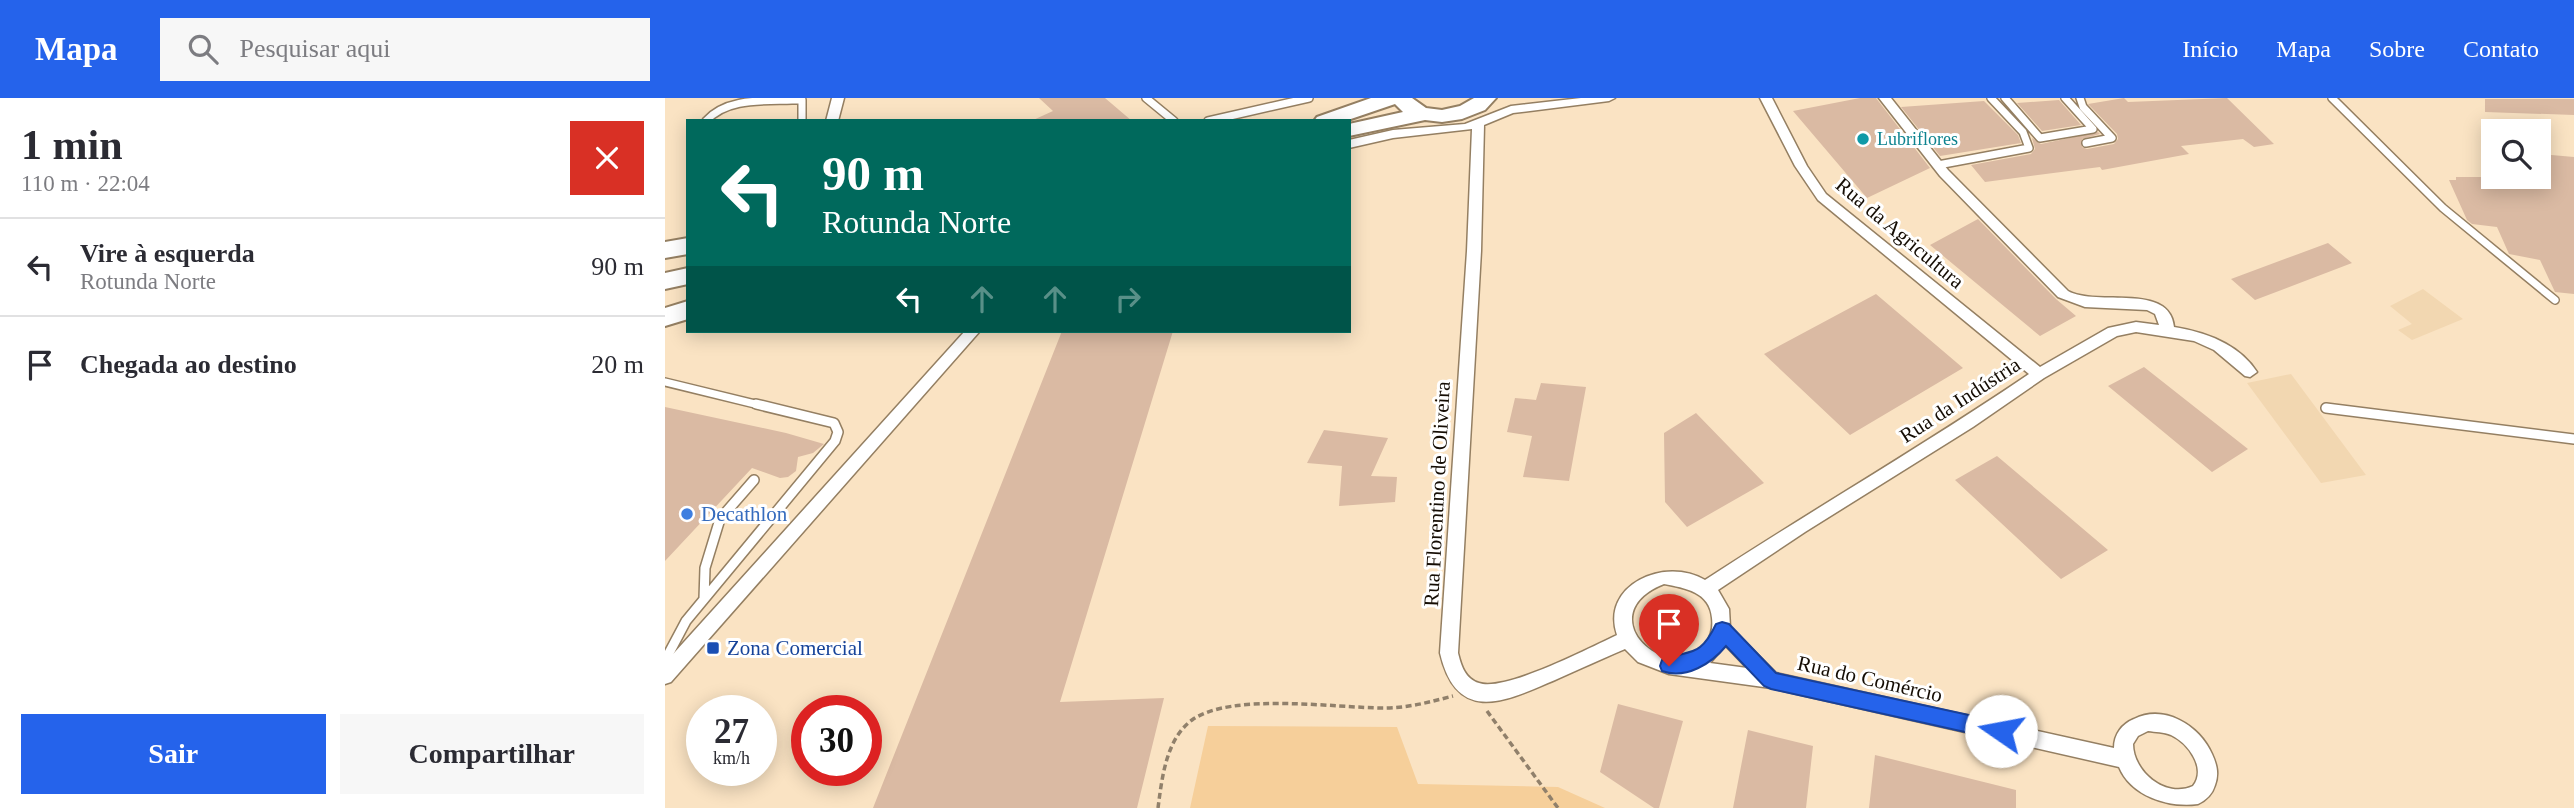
<!DOCTYPE html>
<html lang="pt">
<head>
<meta charset="utf-8">
<style>
	body { margin:0; font-family:"Times New Roman",serif; background:#f7f7f7; color:#2b2b33; height:100vh; display:flex; flex-direction:column; font-size:26px; white-space:nowrap }
	* { box-sizing:border-box; margin:0 }
	p { font-size:23px; color:#7c7c81 }
	.icon { flex:none; width:38px; height:38px; fill:none; stroke:currentColor; stroke-width:2; stroke-linecap:round; stroke-linejoin:round }
	.map { position:relative; flex:1; overflow:hidden }
	.details { display:flex; flex-direction:column; background:#fff; width:665px }
	.details>* { flex:none }
	.hud { position:absolute; left:21px; top:21px; width:665px; height:214px; border-radius:0px; box-shadow:0 4px 18px #0003; background:#00695c; color:#fff; overflow:hidden }
	.tools { position:absolute; left:1816px; top:21px; display:grid; gap:14px }
	.tools a { display:grid; place-items:center; width:70px; height:70px; border-radius:0px; background:#fff; box-shadow:0 4px 18px #0003; font-size:35px }
	.speed { position:absolute; left:21px; top:597px; display:flex; gap:14px; font-size:35px; font-weight:700; text-align:center }
	.speed>* { display:grid; place-content:center; width:91px; height:91px; border-radius:50%; background:#fff; box-shadow:0 4px 18px #0003; line-height:1 }
	.speed small { font-size:18px; font-weight:400 }
	.speed .limit { border:10px solid #d22; background:#fff; color:#111 }
	.pin { position:absolute; display:grid; place-items:center; width:60px; height:60px; color:#fff; margin:-72px -30px; border-radius:50% 50% 50% 0; rotate:-45deg; box-shadow:0 0 7px #0007 }
	.pin .icon { rotate:45deg }
	.me { position:absolute; width:77px; margin:-38px; rotate:282deg; stroke-linejoin:round; filter:drop-shadow(0 0 5px #0008) }
	.turn { display:flex; align-items:center; gap:24px; height:147px; padding:0 21px; font-size:32px }
	.turn .icon { width:91px; height:91px; stroke-width:2.5 }
	.turn b { display:block; font-size:49px; line-height:60px }
	.lanes { display:flex; align-items:center; height:66px; padding:0 21px; background:#0003; justify-content:center; gap:35px; direction:ltr }
	.lanes .off { opacity:.35 }
	.round { display:grid; place-items:center; flex:none; width:74px; height:74px; border-radius:0px; background:#f7f7f7 }
	.summary { display:flex; align-items:center; justify-content:space-between; height:119px; padding:0 21px }
	h1 { font-size:42px; font-weight:600; line-height:52px }
	.primary-button { display:flex; gap:14px; margin-top:auto; padding:14px 21px }
	.primary-button a { flex:1; height:80px; border-radius:0px; background:#2563eb; color:#fff; font-size:28px; font-weight:600; line-height:80px; text-align:center }
	.primary-button a+a { background:#f7f7f7; color:#2b2b33 }
	ul { padding:0; list-style:none }
	li { display:flex; align-items:center; gap:21px; height:98px; padding:0 21px; border-top:2px solid #e1e1e2 }
	li div { flex:1 }
	li b { display:block; font-size:26px }
	li em { font-style:normal }
	header { display:flex; align-items:center; gap:42px; box-sizing:border-box; height:98px; padding:0 35px; background:#2563eb; color:#fff }
	header strong { font-size:33px }
	nav { display:flex; gap:38px; margin-inline-start:auto; font-size:24px }
	.search { width:490px; height:63px; background:#f7f7f7; display:flex; align-items:center; gap:18px; box-sizing:border-box; padding:0 24px; border-radius:0px; color:#7c7c81; font-size:26px }
	main { display:flex; flex:1; min-height:0 }
	.map>svg:first-child { display:block }
	.built { fill:#f2d7b1 }
	.green { fill:#f6cf9a }
	.building { fill:#dabaa3 }
	.lines { fill:none; stroke-linecap:round; stroke-linejoin:round }
	.service-far1-casing { stroke:#947f62; stroke-width:10 }
	.service-casing { stroke:#947f62; stroke-width:12 }
	.minor-casing { stroke:#947f62; stroke-width:3 }
	.trunk-casing { stroke:#947f62; stroke-width:4 }
	.path { stroke:#90806b; stroke-width:3.5; stroke-dasharray:6 3.5; stroke-linecap:butt }
	.service-far1 { stroke:#fff; stroke-width:7 }
	.service { stroke:#fff; stroke-width:9 }
	.minor { fill:#fff; fill-rule:evenodd }
	.trunk { fill:#fff; fill-rule:evenodd }
	.route { fill:#2563eb; stroke:#184099; stroke-width:2 }
	.culture-dot { fill:#0f9aa8; stroke:#fff; stroke-width:2.5 }
	.shop-dot { fill:#3f7fe0; stroke:#fff; stroke-width:2.5 }
	.transit-dot { fill:#1a4fb4; stroke:#fff; stroke-width:2.5 }
	.labels { text-anchor:middle; dominant-baseline:central; stroke-width:6; stroke-linejoin:round; paint-order:stroke }
	.far-culture-label { font-size:18px; fill:#0d838f; stroke:#fff; text-anchor:start }
	.street-label { font-size:21px; fill:#150d04; stroke:#fff }
	.shop-label { font-size:21px; fill:#366cbe; stroke:#fff; text-anchor:start }
	.transit-label { font-size:21px; fill:#164399; stroke:#fff; text-anchor:start }
</style>
</head>
<body>
<header>
<strong>Mapa</strong>
<div class="search"><svg class="icon" aria-label="search" viewBox="0 0 24 24"><circle cx="10" cy="10" r="6"/><path d="M15 15l6 6"/></svg>Pesquisar aqui</div>
<nav><a>Início</a><a>Mapa</a><a>Sobre</a><a>Contato</a></nav>
</header>
<main>
<section class="details">
<div class="summary"><div><h1>1 min</h1><p>110 m · 22:04</p></div><a class="round" style="background:#d93025;color:#fff"><svg class="icon" aria-label="close" viewBox="0 0 24 24"><path d="M6 6l12 12M18 6L6 18"/></svg></a></div>
<ul>
<li><svg class="icon" aria-label="left" viewBox="0 0 24 24"><path d="M17 20v-9H6M10 6l-5 5 5 5"/></svg><div><b>Vire à esquerda</b><p>Rotunda Norte</p></div><em>90 m</em></li>
<li><svg class="icon" aria-label="arrive" viewBox="0 0 24 24"><path d="M6 21V4h12l-3 4 3 4H6"/></svg><div><b>Chegada ao destino</b></div><em>20 m</em></li>
</ul>
<div class="primary-button"><a>Sair</a><a>Compartilhar</a></div>
</section>
<div class="map">
<svg width="1909" height="710" viewBox="0 0 1909 710">
	<rect width="100%" height="100%" fill="#fae3c3"/>
	<path class="built" d="M1758,191L1798,221L1747,242L1733,232L1747,226L1725,208Z
		M1626,276L1701,377L1656,385L1582,285Z"/>
	<path class="green" d="M543,628L732,629L753,686L893,689L940,710H525Z"/>
	<path class="building" d="M374,0H440L467,23H366L388,13Z
		M1195,0H1211L1265,70L1202,100L1128,13Z
		M1459,0L1463,4L1562,0L1609,46L1589,49L1578,41L1516,48L1524,56L1437,72L1435,69L1320,84L1306,67L1366,56L1370,51L1367,40L1376,46L1433,34L1435,36L1417,41V49L1422,51L1449,46L1453,41L1452,36L1423,6Z
		M1820,1H1909V17L1820,14Z
		M1394,2L1416,27L1377,33L1352,5Z
		M1319,3L1353,37L1356,45L1275,58L1236,9Z
		M1874,56L1909,59V196L1890,194L1875,162L1844,156L1832,129L1807,126L1802,122L1784,82H1791V79H1874Z
		M1313,121L1391,201L1411,218L1375,238L1265,147Z
		M1663,145L1687,165L1590,202L1566,181Z
		M1211,196L1298,270L1185,337L1099,256Z
		M397,233H508L395,604L499,600L472,710H208Z
		M1479,269L1583,351L1547,374L1443,288Z
		M876,285L921,289L904,383L858,379L867,338L842,334L850,300L871,302Z
		M0,309L121,335L159,346L148,355L133,359L131,373L123,379L115,380L87,370L0,463Z
		M1031,315L1099,385L1022,429L1000,404L999,335Z
		M659,332L723,340L706,378L732,379L730,404L674,408L677,368L642,365Z
		M1332,358L1443,452L1396,481L1290,382Z
		M953,606L1018,623L994,710H989L935,674Z
		M1083,632L1148,648L1141,710H1068Z
		M1210,657L1351,692V710H1204Z"/>
	<g class="lines">
		<g class="service-far1-casing">
			<path id="service-far1" d="M481,0L509,23
				M1340,0L1375,40L1428,31L1400,0
				M1415,0L1418,9L1447,40L1421,45
				M1667,0L1778,110L1890,202
				M41,23C61,0 97,3 127,2H137V23
				M543,23L644,0
				M1273,67L1364,50L1358,34L1326,0
				M0,284L98,308"/>
		</g>
		<g class="service-casing">
			<path id="service" d="M1661,310L1909,341
				M39,501L40,470L55,421L89,382
				M0,570L3,557L21,523L170,343L173,334L169,325L91,306"/>
		</g>
		<g class="minor-casing">
			<path id="minor" d="M167,0H179L173,23H161Z
				M916,0H950L944,3L848,15L819,27L816,153L793,555C796,567 800,581 814,585C840,594 924,550 952,537C935,487 1000,458 1040,482C1147,412 1258,348 1364,276L1153,102L1130,68L1095,0H1107L1142,68L1161,96L1375,269L1443,230L1471,224L1494,227L1490,216L1482,212L1420,209L1393,199L1275,78L1214,0H1226L1283,72L1403,193C1432,209 1505,184 1509,229C1540,234 1574,246 1592,274L1585,279L1580,278L1549,252L1529,243L1471,234L1452,238L1379,280L1308,329L1140,434L1053,492L1064,511L1065,529L1111,575L1449,650C1449,636 1457,626 1469,621C1499,606 1534,627 1547,656C1552,667 1554,676 1550,687C1547,697 1541,702 1533,706C1503,710 1466,698 1454,669L1106,590L1004,576L973,564L960,551C936,561 913,572 890,582C841,603 792,628 775,555L802,153L807,31L728,40L684,50V42L728,32L800,26L846,8ZM999,486C1020,490 1045,494 1047,520C1048,529 1047,537 1041,545C1001,591 923,516 999,486ZM1060,547L1082,570L1045,565ZM1483,633C1490,634 1499,634 1506,637C1523,645 1542,670 1528,688C1500,701 1468,673 1468,646L1473,638Z
				M300,233H315L6,584L0,586V565Z"/>
		</g>
		<g class="trunk-casing">
			<path id="trunk" d="M706,0H747L761,10L777,12L795,8L809,0H831L820,12L797,21L777,24L760,22L684,38V26L738,14L730,6L680,23H649L652,19Z
				M23,140V156L0,160V144Z
				M23,170V186L0,191V175Z
				M23,203V221L0,228V210Z"/>
		</g>
		<path class="path" d="M822,613L893,710
			M493,710C497,680 501,641 527,622C566,594 671,610 719,610C743,610 765,604 788,598"/>
		<use href="#service-far1" class="service-far1"/>
		<use href="#service" class="service"/>
		<use href="#minor" class="minor"/>
		<use href="#trunk" class="trunk"/>
	</g>
	<path class="route" d="M1057,524L1064,526L1111,575L1336,624L1343,627L1346,633L1343,640L1336,642L1106,591L1099,588L1061,548C1047,565 1021,582 997,573L995,568L997,562C1026,551 1035,560 1051,526Z"/>
	<circle class="culture-dot" cx="1198" cy="41" r="7"/>
	<circle class="shop-dot" cx="22" cy="416" r="7"/>
	<rect class="transit-dot" x="41" y="543" width="14" height="14" rx="3.5"/>
	<g class="labels">
		<g class="far-culture-label">
			<text x="1212" y="41">Lubriflores</text>
		</g>
		<g class="street-label">
			<text transform="translate(1235 135) rotate(40)">Rua da Agricultura</text>
			<text transform="translate(1295 302) rotate(-33)">Rua da Indústria</text>
			<text transform="translate(772 396) rotate(-87)">Rua Florentino de Oliveira</text>
			<text transform="translate(1205 581) rotate(13)">Rua do Comércio</text>
		</g>
		<g class="shop-label">
			<text x="36" y="416">Decathlon</text>
		</g>
		<g class="transit-label">
			<text x="62" y="550">Zona Comercial</text>
		</g>
	</g>
</svg>
<div class="tools">
<a><svg class="icon" aria-label="search" viewBox="0 0 24 24"><circle cx="10" cy="10" r="6"/><path d="M15 15l6 6"/></svg></a>
</div>
<div class="speed"><div>27<small>km/h</small></div><div class="limit">30</div></div>
<div class="pin" style="left:1004px;top:568px;background:#d93025"><svg class="icon" aria-label="arrive" viewBox="0 0 24 24"><path d="M6 21V4h12l-3 4 3 4H6"/></svg></div>
<svg class="me" style="left:1336px;top:633px" viewBox="-20 -20 40 40"><circle r="19" fill="#fff"/><path d="M0-13L10 11 0 6-10 11z" fill="#2563eb"/></svg>
<div class="hud">
<div class="turn"><svg class="icon" aria-label="left" viewBox="0 0 24 24"><path d="M17 20v-9H6M10 6l-5 5 5 5"/></svg><div><b>90 m</b>Rotunda Norte</div></div>
<div class="lanes"><svg class="icon" aria-label="left" viewBox="0 0 24 24"><path d="M17 20v-9H6M10 6l-5 5 5 5"/></svg><svg class="icon off" aria-label="ahead" viewBox="0 0 24 24"><path d="M12 20V5M6 11l6-6 6 6"/></svg><svg class="icon off" aria-label="ahead" viewBox="0 0 24 24"><path d="M12 20V5M6 11l6-6 6 6"/></svg><svg class="icon off" aria-label="right" viewBox="0 0 24 24"><path d="M7 20v-9h11M14 6l5 5-5 5"/></svg></div>
</div>
</div>
</main>
</body>
</html>
